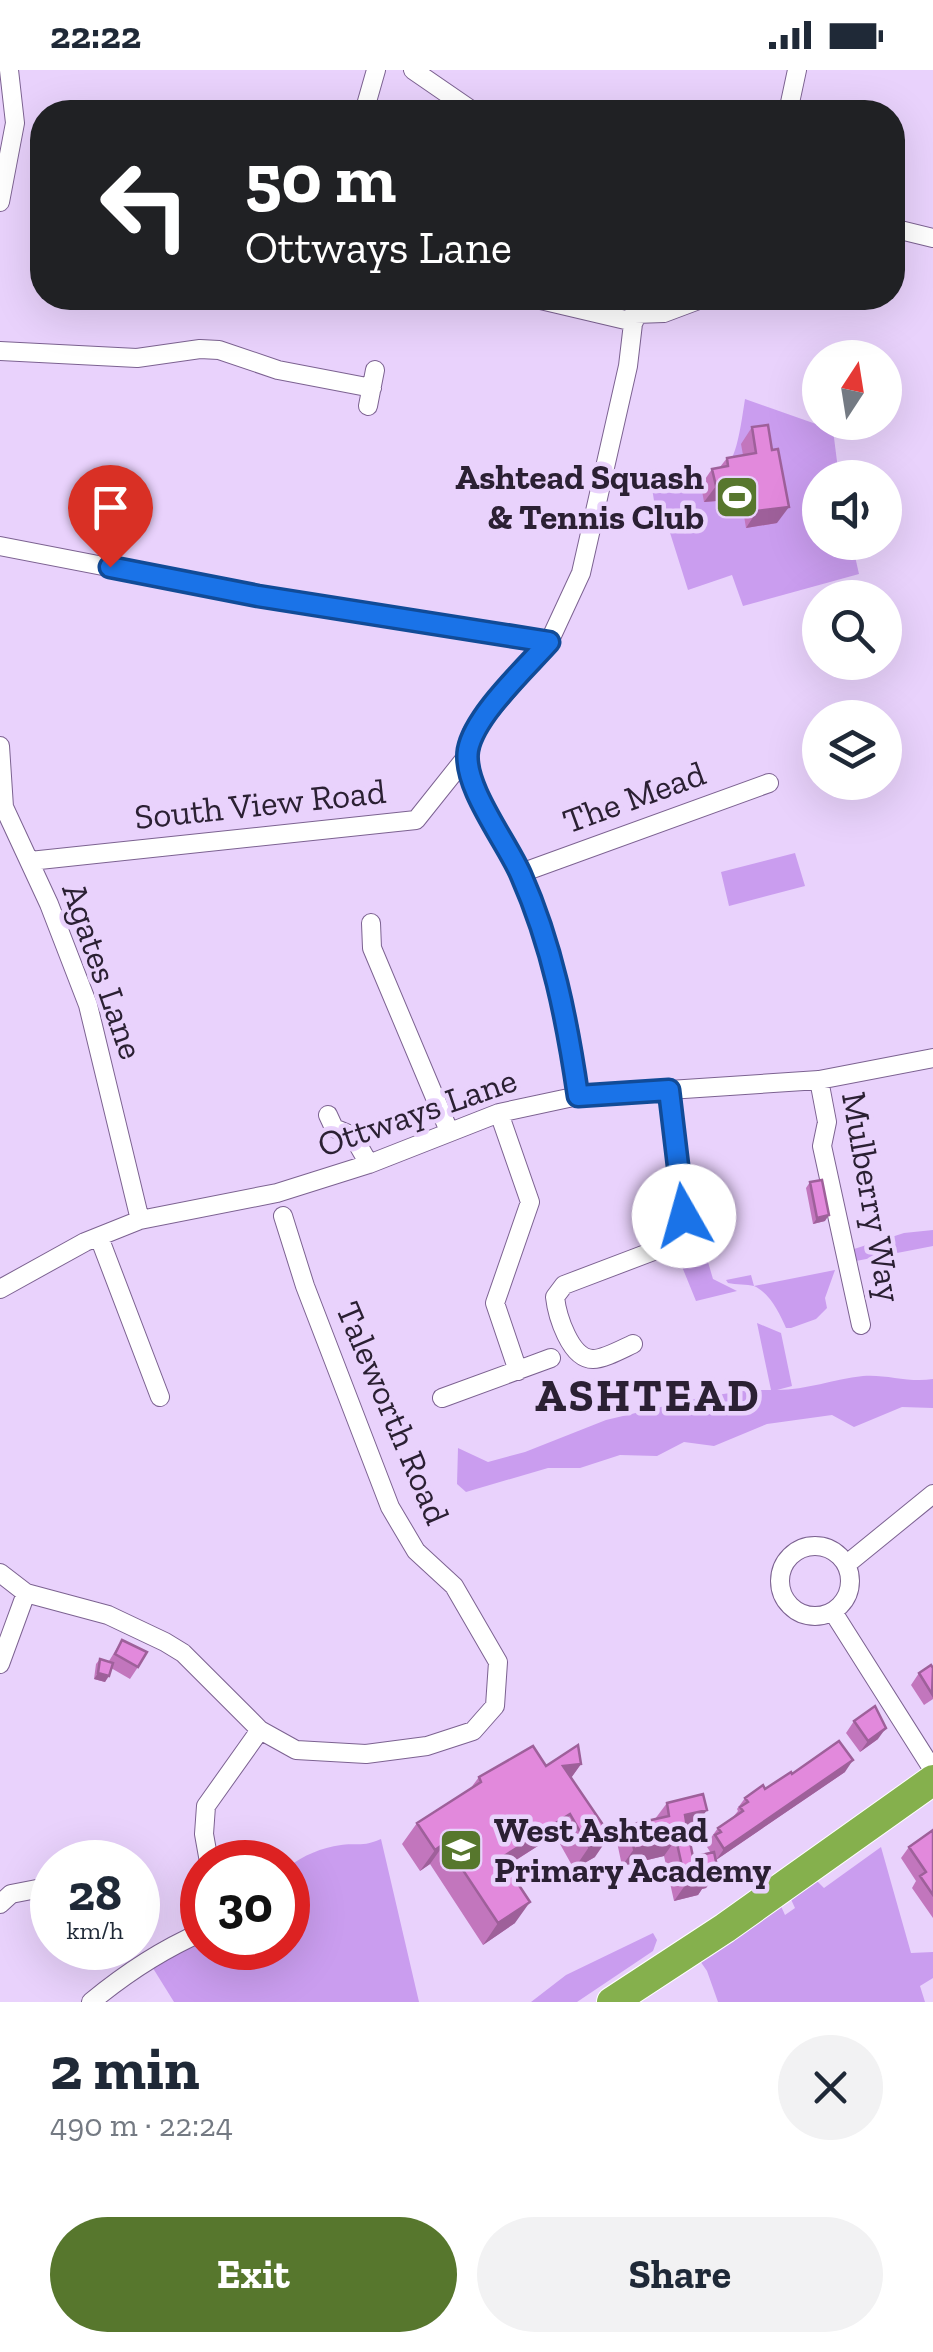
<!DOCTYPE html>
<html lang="en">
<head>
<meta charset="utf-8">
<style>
	body { margin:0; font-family:"Zilla Slab",serif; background:#f2f2f3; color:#1f2937; height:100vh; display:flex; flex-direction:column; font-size:38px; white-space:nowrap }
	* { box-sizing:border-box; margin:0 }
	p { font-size:32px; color:#747a83 }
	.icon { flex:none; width:55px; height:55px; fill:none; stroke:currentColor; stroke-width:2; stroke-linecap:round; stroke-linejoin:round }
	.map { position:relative; height:1932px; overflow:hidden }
	.drawer { display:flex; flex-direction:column; background:#fff; flex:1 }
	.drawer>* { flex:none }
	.top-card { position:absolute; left:30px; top:30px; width:875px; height:210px; border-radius:40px; box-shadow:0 10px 40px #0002; background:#202124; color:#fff; overflow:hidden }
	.needle { width:65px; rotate:12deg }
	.fabs { position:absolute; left:802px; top:270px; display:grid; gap:20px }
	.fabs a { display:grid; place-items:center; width:100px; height:100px; border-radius:50%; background:#fff; box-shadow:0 10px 40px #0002; font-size:50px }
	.speed { position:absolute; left:30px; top:1770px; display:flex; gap:20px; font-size:50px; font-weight:700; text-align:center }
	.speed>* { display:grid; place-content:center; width:130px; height:130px; border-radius:50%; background:#fff; box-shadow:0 10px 40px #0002; line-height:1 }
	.speed small { font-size:25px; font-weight:400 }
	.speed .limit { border:15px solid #d22; background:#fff; color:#111 }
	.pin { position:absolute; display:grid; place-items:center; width:85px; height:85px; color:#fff; margin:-102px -42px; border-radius:50% 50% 50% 0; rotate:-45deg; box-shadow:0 0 10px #0007 }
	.pin .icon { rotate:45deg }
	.me { position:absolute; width:110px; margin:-55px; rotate:353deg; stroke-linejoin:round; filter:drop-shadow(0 0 8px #0008) }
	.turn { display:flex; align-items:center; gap:35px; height:210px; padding:0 50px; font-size:45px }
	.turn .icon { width:130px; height:130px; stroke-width:2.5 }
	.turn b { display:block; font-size:70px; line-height:85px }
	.round { display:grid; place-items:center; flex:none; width:105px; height:105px; border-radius:52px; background:#f2f2f3 }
	.summary { display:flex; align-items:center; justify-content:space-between; height:170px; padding:0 50px }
	h1 { font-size:60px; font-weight:700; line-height:75px }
	.cta { display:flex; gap:20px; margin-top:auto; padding:20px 50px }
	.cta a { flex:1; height:115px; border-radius:60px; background:#57772d; color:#fff; font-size:40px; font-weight:700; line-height:115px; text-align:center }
	.cta a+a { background:#f2f2f3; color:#1f2937 }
	.status { display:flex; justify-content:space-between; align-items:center; height:70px; padding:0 50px; background:#fff; direction:ltr }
	.status svg { height:28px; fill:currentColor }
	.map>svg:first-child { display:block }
	.green { fill:#ca9def }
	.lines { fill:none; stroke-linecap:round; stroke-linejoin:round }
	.street-casing { stroke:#7c6291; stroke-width:20 }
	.highway-casing { stroke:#fff; stroke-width:32 }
	.street { stroke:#fff; stroke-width:18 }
	.highway { stroke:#85b04d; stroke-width:30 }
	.wall { fill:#c276bd }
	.shaded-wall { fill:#9e609a }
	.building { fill:#e289dc; stroke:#9e609a; stroke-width:2.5 }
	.route-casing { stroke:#114b97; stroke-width:25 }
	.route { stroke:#1a73e8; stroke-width:18 }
	.labels { text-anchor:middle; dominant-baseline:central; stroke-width:9; stroke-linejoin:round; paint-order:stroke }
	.poi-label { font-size:35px; font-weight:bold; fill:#2b2033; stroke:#e9d2fc; text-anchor:end }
	.street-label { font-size:35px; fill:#2b2033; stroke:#e9d2fc }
	.district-label { font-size:45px; font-weight:bold; letter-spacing:2.5px; fill:#2b2033; stroke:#e9d2fc }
</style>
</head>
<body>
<div class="status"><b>22:22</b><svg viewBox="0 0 49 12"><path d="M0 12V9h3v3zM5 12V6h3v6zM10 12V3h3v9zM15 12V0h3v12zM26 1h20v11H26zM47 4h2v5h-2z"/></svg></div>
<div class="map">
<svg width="933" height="1932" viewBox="0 0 933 1932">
	<rect width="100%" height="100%" fill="#e9d2fc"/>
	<path class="green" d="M745,329L833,360L839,407L820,408V472L852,473L859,504L743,536L732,505L688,520L666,450L655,437L652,418C731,408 733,409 745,329Z
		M795,783L805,816L729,836L721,802Z
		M693,1154L698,1158L713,1209L737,1221L696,1231L674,1177L689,1169Z
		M933,1160V1176L856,1191L854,1179L904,1163Z
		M835,1200L825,1228L827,1238L816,1249L791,1258H786C780,1244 770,1223 754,1216C747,1214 736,1215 728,1213L726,1210L751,1205L754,1216Z
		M757,1253L781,1263L792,1316L777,1320C807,1320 833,1309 863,1306C886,1304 909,1313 933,1309V1338L902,1337L854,1357L832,1345L767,1354L714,1376L684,1372L657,1386L620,1385L580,1398H548L466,1422L457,1414L458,1378L488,1392L525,1382L606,1350L699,1328L748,1320H771Z
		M381,1769L419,1932H174L151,1895L172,1883L202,1873V1878H288V1797C304,1785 321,1778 341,1775C358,1773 363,1777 381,1769Z
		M881,1777L911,1883L933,1882V1908L920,1916L925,1932H718L707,1901L698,1888L780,1834L785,1845L795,1838L788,1823L813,1807L824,1818Z
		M653,1863L657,1870L653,1881L577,1932H531L566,1905Z"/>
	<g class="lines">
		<g class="street-casing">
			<path id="street" d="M413,0L474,42
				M364,42L376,0
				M788,42L797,0
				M0,132L15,53L9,0
				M892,158L933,168
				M532,228L634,252
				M635,244L664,243L704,228
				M0,281L137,288L200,279L219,280L278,300L372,318
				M368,336L375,300
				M0,476L258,526L549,572
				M0,676L4,737L49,834L88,935L140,1150
				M30,791L416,750L467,686
				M521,803L769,713
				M371,853L372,878L449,1061
				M819,1010L827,1052L822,1076L861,1255
				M578,1026L569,959L542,858L521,803L472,712L467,686L472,662L549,572L581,503L628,296L636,228
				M499,1043L530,1132L495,1233L518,1301
				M328,1045L334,1058L353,1066L369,1094
				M99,1167L160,1327
				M0,1219L85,1172L140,1150L277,1123L369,1094L499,1043L578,1026L819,1010L933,988
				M633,1274C622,1279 604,1289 593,1289C570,1289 557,1245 555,1227L564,1215L672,1174L684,1146L669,1020
				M442,1328L551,1288
				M780 1511a35 35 0 1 1 70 0a35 35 0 1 1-70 0Z
				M847,1494L933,1424
				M0,1503L26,1523L108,1545L165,1572L183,1583L260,1660L296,1680L366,1684L427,1676L473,1661L495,1636L498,1592L454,1516L416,1481L390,1437L305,1216L283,1146
				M833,1542L933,1700
				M0,1594L26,1523
				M209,1792L204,1764L206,1736L260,1660
				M0,1834L11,1824L52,1816
				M91,1932C126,1903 161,1880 202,1862"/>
		</g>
		<g class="highway-casing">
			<path id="highway" d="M612,1932L725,1858L933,1710"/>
		</g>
		<use href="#street" class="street"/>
		<use href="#highway" class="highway"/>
	</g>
	<path class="wall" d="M752,357L777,453L746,458L743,440L730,441L729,430L704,432L701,415L712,399L720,397L727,388L743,385L741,374Z
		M810,1112L825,1151L813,1154L806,1118Z
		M122,1570L138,1597L130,1609L111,1598L105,1612L94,1609L96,1594L100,1589L109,1591Z
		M933,1598V1629L924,1635L911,1615L919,1603Z
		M854,1651L878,1669L860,1682L846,1663Z
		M581,1694L571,1708L595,1787L574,1799L555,1765L507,1796L515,1853L483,1875L430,1794L420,1801L402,1774L417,1753L470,1719L479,1707L546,1696Z
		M845,1702L716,1790L718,1801L706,1818L702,1819L698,1825L674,1831L664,1786L622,1796L617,1772L629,1755L655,1749L667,1733L695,1757L687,1759L693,1787L711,1783L707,1777L711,1771L710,1769L718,1758L733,1747L738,1741L737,1739L745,1728L765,1719L792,1704Z
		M933,1760V1848L912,1818L916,1811L901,1788L909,1777Z"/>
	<path class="shaded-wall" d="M740,413L729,430L704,432L716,416Z
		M754,423L743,440L730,441L742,424Z
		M789,437L777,453L746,458L757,441Z
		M829,1145L825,1151L813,1154L817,1148Z
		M98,1603L109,1606L105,1612L94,1609Z
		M886,1658L878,1669L860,1682L868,1671Z
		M853,1690L845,1702L716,1790L724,1779Z
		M581,1694L566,1715L563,1696Z
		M707,1740L695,1757L673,1762L685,1745Z
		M570,1744L555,1765L486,1809L501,1788Z
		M610,1765L595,1787L574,1799L589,1777Z
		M676,1769L664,1786L622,1796L634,1779Z
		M445,1773L430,1794L420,1801L435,1780Z
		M718,1801L706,1818L702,1819L698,1825L674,1831L686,1814L709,1803Z
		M530,1832L515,1853L483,1875L498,1853Z"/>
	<path class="building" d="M768,355L772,380L778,379L789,437L757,441L754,423L742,424L740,413L716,416L712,399L728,396L727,388L756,383L752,357Z
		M822,1110L829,1145L817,1148L810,1112Z
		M122,1570L147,1582L138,1597L115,1584Z
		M100,1589L113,1593L109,1606L98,1603Z
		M931,1595L933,1598L932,1624L919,1603Z
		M875,1636L886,1658L868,1671L854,1651Z
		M839,1671L853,1690L724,1779L715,1765L721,1762L718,1758L743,1741L740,1737L748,1732L745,1728L763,1715L765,1719L791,1702L792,1704Z
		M578,1675L581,1694L563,1696L610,1765L589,1777L570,1744L501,1788L530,1832L498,1853L445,1773L435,1780L417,1753L481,1712L479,1707L533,1676L546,1696Z
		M703,1724L707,1740L685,1745L687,1757L693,1787L714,1782L718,1801L709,1803L710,1808L686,1814L676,1769L634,1779L629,1755L669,1746L667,1733Z
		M933,1760V1825L920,1806L926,1802L909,1777Z"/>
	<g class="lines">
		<g class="route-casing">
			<path id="route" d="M110,497L258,526L549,572C525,599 474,646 468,680C462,716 507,772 521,805C552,875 567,950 578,1026L669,1020L684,1146"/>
		</g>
		<use href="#route" class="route"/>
	</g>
	<defs>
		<g id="stadium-square" transform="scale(2.25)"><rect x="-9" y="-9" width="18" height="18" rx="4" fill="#57772d" stroke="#e9d2fc"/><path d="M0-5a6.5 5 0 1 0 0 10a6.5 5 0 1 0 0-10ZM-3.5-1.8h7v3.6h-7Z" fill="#fff"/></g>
		<g id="school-square" transform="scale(2.25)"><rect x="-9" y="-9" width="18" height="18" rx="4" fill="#57772d" stroke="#e9d2fc"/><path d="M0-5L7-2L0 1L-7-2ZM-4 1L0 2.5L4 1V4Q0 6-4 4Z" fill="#fff"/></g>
	</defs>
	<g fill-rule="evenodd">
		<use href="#stadium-square" x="737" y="427"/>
		<use href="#school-square" x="461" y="1780"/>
	</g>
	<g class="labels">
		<g class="poi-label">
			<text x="704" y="407">Ashtead Squash<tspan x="704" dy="40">&amp; Tennis Club</tspan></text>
			<text x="494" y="1760" text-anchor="start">West Ashtead<tspan x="494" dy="40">Primary Academy</tspan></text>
		</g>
		<g class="street-label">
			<text transform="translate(634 727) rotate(-20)">The Mead</text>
			<text transform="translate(260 734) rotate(-6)">South View Road</text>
			<text transform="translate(103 901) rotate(71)">Agates Lane</text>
			<text transform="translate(417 1042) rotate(-19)">Ottways Lane</text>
			<text transform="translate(872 1127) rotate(80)">Mulberry Way</text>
			<text transform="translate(393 1343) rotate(67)">Taleworth Road</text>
		</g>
		<g class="district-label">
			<text x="648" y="1326">ASHTEAD</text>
		</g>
	</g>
</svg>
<div class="fabs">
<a><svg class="needle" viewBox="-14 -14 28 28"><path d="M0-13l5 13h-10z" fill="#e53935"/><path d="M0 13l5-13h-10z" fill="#747a83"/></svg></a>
<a><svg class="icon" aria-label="sound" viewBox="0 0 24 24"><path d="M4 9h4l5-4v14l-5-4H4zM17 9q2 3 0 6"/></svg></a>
<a><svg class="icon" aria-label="search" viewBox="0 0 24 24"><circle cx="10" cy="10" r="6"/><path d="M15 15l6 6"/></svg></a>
<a><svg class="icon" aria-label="layers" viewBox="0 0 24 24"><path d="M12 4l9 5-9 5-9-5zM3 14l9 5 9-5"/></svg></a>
</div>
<div class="speed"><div>28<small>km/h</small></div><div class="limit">30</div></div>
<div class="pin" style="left:110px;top:497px;background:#d93025"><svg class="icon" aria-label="arrive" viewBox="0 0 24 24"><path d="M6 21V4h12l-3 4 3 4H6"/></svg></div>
<svg class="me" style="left:684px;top:1146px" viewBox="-20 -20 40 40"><circle r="19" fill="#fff"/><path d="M0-13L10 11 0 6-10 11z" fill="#1a73e8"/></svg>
<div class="top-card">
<div class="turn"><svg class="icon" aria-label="left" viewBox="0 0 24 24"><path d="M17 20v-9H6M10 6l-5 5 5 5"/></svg><div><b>50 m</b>Ottways Lane</div></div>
</div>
</div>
<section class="drawer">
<div class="summary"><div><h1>2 min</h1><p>490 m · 22:24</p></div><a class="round"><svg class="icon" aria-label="close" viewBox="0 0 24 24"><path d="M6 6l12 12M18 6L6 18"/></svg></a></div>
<div class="cta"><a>Exit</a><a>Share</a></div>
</section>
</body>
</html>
